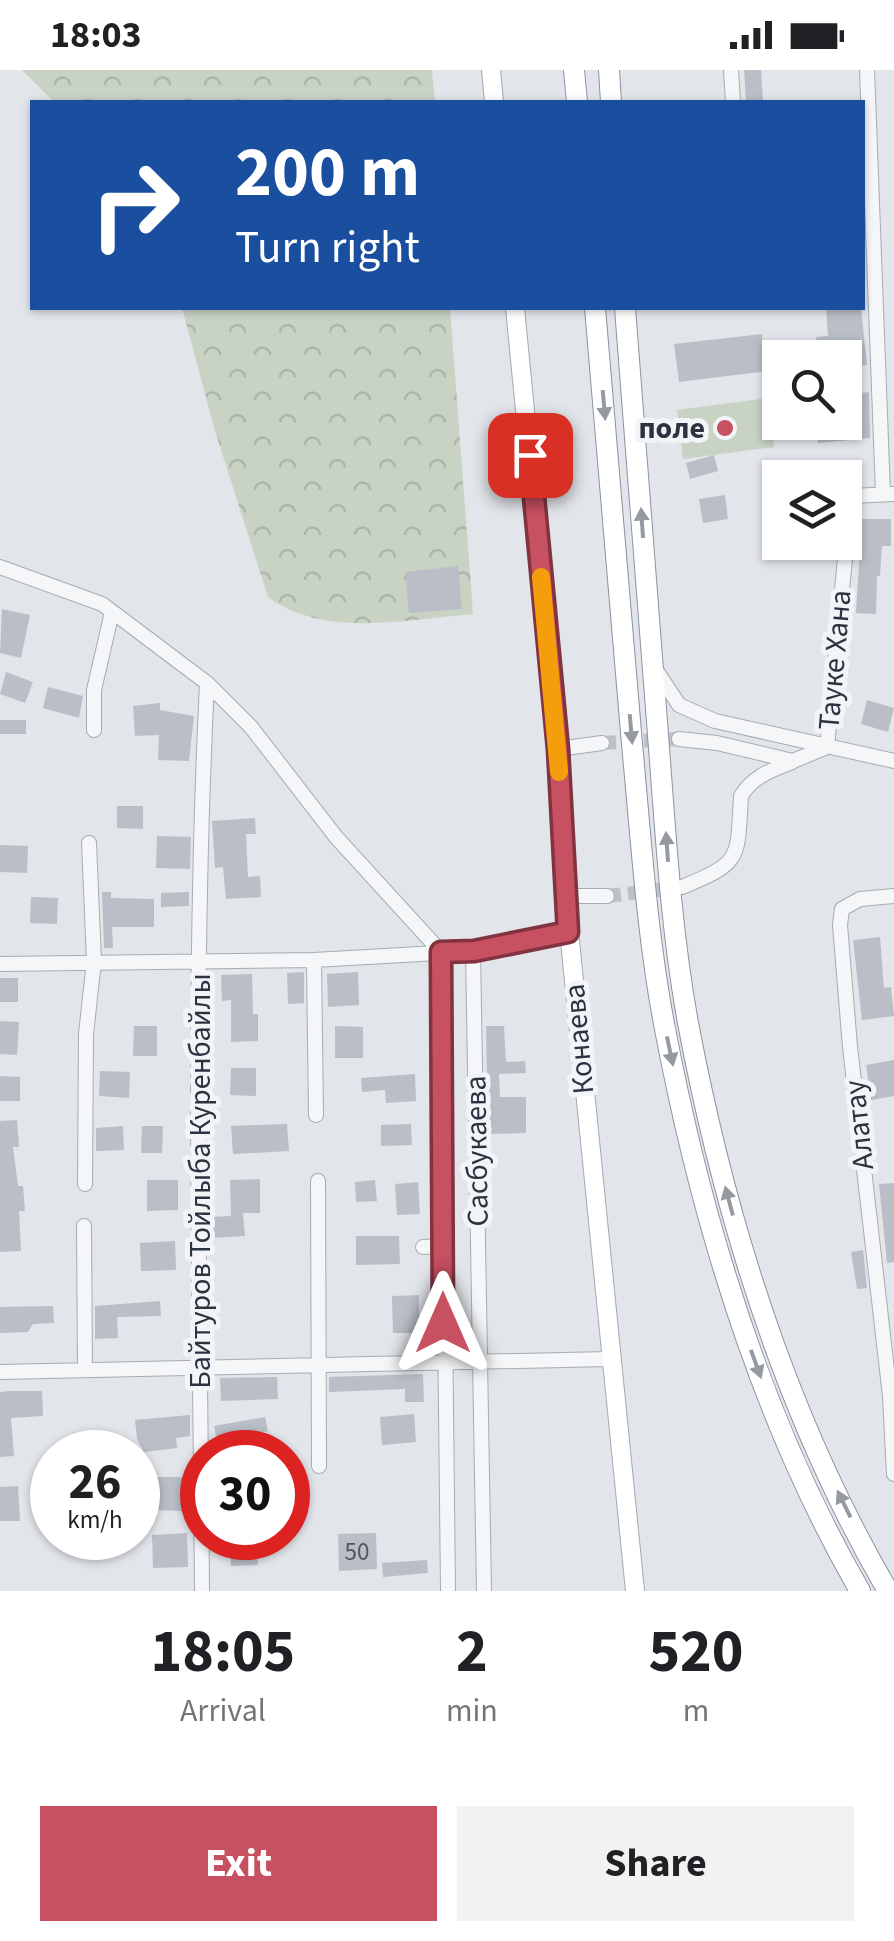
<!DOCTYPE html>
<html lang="en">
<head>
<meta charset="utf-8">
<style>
	body { margin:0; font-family:"Source Sans 3",sans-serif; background:#f2f2f2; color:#202124; height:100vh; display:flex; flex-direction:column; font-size:38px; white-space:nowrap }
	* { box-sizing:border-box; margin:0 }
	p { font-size:32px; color:#757577 }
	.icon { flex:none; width:55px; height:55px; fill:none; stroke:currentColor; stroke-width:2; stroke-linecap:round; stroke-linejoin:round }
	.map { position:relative; height:1521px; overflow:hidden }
	.details { display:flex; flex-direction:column; background:#fff; flex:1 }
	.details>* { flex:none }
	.hud { position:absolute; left:30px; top:30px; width:835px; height:210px; border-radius:0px; box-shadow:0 2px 8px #0004; background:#1a4fa0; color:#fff; overflow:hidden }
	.buttons { position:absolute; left:762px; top:270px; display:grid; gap:20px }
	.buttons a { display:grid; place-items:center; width:100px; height:100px; border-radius:0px; background:#fff; box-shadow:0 2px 8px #0004; font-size:50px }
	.speed { position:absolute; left:30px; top:1360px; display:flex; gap:20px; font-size:50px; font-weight:700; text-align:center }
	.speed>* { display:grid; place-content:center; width:130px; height:130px; border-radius:50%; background:#fff; box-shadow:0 2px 8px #0004; line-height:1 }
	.speed small { font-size:25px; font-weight:400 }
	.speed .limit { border:15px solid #d22; background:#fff; color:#111 }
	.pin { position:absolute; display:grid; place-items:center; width:85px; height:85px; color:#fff; margin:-42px; border-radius:20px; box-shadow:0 5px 15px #0006 }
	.me { position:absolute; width:110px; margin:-55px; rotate:0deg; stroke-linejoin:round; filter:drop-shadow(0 0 8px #0008) }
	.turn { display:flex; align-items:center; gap:35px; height:210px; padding:0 40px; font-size:45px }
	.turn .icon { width:130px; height:130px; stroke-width:2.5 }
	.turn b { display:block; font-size:70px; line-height:85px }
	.eta { display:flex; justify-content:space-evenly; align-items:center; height:170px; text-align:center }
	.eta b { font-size:60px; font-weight:700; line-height:70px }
	.cta { display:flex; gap:20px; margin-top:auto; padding:20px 40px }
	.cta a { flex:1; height:115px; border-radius:0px; background:#c75061; color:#fff; font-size:40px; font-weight:700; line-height:115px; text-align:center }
	.cta a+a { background:#f2f2f2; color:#202124 }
	.status { display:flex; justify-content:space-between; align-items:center; height:70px; padding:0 50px; background:#fff; direction:ltr }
	.status svg { height:28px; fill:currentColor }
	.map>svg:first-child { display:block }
	.park { fill:url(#park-crowns) }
	.garden { fill:#c8d3c4 }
	.building { fill:#babec6 }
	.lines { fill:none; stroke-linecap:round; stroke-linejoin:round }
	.minor-tunnel { stroke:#bdc1c8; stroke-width:14; stroke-dasharray:14 7; stroke-linecap:butt }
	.minor-casing { stroke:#a7acb4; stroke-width:16 }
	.major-casing { stroke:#a2aab5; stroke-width:20 }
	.highway-casing { stroke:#8b93a0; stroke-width:22 }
	.minor { stroke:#f5f6f8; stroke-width:14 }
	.major { stroke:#fff; stroke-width:18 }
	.highway { stroke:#fff; stroke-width:20 }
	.oneway { fill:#9599a0 }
	.route-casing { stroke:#81343f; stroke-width:25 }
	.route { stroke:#c75061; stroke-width:18 }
	.slow { stroke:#f59e0b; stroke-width:18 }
	.poi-dot { fill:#c75061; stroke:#f2f4f7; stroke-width:4 }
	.labels { text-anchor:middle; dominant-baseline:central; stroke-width:10; stroke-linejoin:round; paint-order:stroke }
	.number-label { font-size:25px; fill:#4f5662 }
	.poi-label { font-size:30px; font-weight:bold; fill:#2b3341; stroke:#f2f4f7; text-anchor:end }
	.street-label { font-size:30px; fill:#2b3341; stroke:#f2f4f7 }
</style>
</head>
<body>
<div class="status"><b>18:03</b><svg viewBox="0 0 49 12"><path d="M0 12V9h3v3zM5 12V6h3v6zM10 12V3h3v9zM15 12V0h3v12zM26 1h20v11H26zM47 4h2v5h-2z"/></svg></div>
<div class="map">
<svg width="894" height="1521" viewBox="0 0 894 1521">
	<defs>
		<pattern id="park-crowns" width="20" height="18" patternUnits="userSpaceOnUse" patternTransform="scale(2.5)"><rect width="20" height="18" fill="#c8d3c4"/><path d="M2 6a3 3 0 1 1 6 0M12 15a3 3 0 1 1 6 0" fill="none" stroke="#acb6aa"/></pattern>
	</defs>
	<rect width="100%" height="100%" fill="#e2e5ea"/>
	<path class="park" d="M22,0H432L435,32H54Z
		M182,238H450L473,544C408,549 325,569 268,527L215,361Z"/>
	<path class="garden" d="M768,328L774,377L683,389L677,340Z"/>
	<path class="building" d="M744,0H761L763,32H746Z
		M826,238H861L867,295L845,297V288H817L816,267L828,266Z
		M762,264L767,301L679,312L674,274Z
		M869,322L870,368L818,373L816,352H845V325Z
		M714,385L718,401L690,409L686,393Z
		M725,425L728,449L703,453L699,429Z
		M862,449H891V476H882L880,506H877L876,544L856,543Z
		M458,496L462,539L409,543L405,502Z
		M2,539L30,545L21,588L0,583Z
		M6,602L33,612L25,633L0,624Z
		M48,617L83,626L79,648L43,638Z
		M867,630L894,638L888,662L861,654Z
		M160,633V640L194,646L189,691L158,690L159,665L135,666L133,636Z
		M0,650H26V664H0Z
		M117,736H143V759L117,758Z
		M255,748L256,764H246L248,807L260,806L261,827L226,829L223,797L215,798L212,751Z
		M157,766L191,767L190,799L156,798Z
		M0,775L28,776L27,803L0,802Z
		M102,822H111V828L154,829V857H112L113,878H104Z
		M189,822V836L161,837V823Z
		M31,827L58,828L57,854L30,853Z
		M880,867L884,918L891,917L894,946L862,950L853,870Z
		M304,902V933L288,934L287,903Z
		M358,902L359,935L328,937L327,904Z
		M252,904L253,944H258V971L231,972V930L222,931L221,905Z
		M0,908H18V932H0Z
		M0,951L19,952L17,985L0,984Z
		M134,956H157V986H133Z
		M335,956L363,957V988H335Z
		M486,956H504L506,992L525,991L526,1003L499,1004L500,1027H526V1063L488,1064Z
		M894,990V1026L871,1030L866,995Z
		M231,998H256V1026L230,1025Z
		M100,1001L130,1002L129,1028L99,1026Z
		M415,1004L416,1031L386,1033L385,1020L362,1022L361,1008Z
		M0,1006L20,1007V1031H0Z
		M17,1050L19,1077H13L18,1116H23L25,1141H19L21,1181L0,1182V1051Z
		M287,1054L289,1081L233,1084L231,1056Z
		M411,1054L412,1075L381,1076V1055Z
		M123,1056L124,1080L96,1081V1058Z
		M142,1056H163L162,1083H141Z
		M260,1109V1143H243L245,1166L211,1168L210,1147L231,1146L230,1110Z
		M147,1110H178V1140L147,1141Z
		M375,1110L377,1131L356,1132L355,1112Z
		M418,1112L420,1144L397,1145L395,1114Z
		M894,1113V1192L887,1193L879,1114Z
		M356,1166H399L400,1194L356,1195Z
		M175,1171L176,1200L141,1201L140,1173Z
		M863,1180L867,1218L857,1219L851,1182Z
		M419,1225V1263H393L392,1226Z
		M160,1231L161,1246L117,1247L118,1268L95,1269V1236Z
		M53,1236L54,1253L33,1254L28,1262L0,1263V1237Z
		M423,1304L424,1332H405V1319L329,1322V1307Z
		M277,1307L278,1329L221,1331L220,1308Z
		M9,1321H42L43,1346L11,1348L14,1386L0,1387V1322Z
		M414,1344L416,1372L382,1375L380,1347Z
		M190,1345V1366L176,1368L177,1378L144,1382L137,1369L135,1350Z
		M265,1347L268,1361L255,1364L257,1380L226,1382L223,1365L216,1366L214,1356Z
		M150,1407H183L182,1441L150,1440Z
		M18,1416L20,1451H0V1417Z
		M187,1463L188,1497L153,1498L152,1465Z
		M376,1463L377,1499L339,1501L338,1464Z
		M229,1468H257L258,1495L231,1496Z
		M427,1490L428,1503L383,1507L382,1493Z"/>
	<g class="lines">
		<path class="minor-tunnel" d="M602,673L679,669
			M607,826L676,818"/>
		<g class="minor-casing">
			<path id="minor" d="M731,0L733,32
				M867,0L883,424
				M0,497L102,534L207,613C192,916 200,1219 202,1521
				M656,600L679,635L715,651L894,691
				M207,613L251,657L336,767L441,882L448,1521
				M94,660V620L112,542
				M679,669L717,673L793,691L827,677L851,426L894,424
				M558,679L602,673
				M682,817C743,792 737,789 741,726C753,706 772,700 792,692
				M567,826H607
				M894,826L860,829L842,839L840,855L850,977L890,1326L894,1404
				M473,881L484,1521
				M314,890L316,1045
				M0,894L314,890L473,881L569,861
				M318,1111L319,1396
				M85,1114L86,964L94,891L89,773
				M84,1156L85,1300
				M423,1177L443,1176
				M0,1302L609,1289"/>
		</g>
		<g class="major-casing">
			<path id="major" d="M491,0L494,32
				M515,238L558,679L569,861L635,1521"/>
		</g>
		<g class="highway-casing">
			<path id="highway" d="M574,0L577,32
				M609,0L611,32
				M595,238C608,383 619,529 632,674C641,769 647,866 665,959C702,1153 761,1349 860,1521
				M625,238C636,376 646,514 657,652C665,753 670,854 688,953C725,1149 787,1348 888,1521"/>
		</g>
		<use href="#minor" class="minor"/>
		<use href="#major" class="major"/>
		<use href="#highway" class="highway"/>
	</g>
	<defs><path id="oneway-solid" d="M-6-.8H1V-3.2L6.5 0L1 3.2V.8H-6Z" transform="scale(2.5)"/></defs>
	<g class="oneway">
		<use href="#oneway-solid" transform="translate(604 335) rotate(85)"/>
		<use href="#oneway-solid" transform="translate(642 453) rotate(-94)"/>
		<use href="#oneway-solid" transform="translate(631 659) rotate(85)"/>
		<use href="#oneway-solid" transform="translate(667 777) rotate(-94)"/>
		<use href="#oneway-solid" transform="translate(670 981) rotate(78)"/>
		<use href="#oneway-solid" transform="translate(729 1131) rotate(-105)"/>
		<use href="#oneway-solid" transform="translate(756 1294) rotate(70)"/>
		<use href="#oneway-solid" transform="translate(844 1434) rotate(-116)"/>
	</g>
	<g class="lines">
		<g class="route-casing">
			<path id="route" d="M443,1253L441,882L474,881L568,862L558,679L530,385"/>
		</g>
		<use href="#route" class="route"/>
		<path class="slow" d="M541,507L559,702"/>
	</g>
	<circle class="poi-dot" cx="725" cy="358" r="10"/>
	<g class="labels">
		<g class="number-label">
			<text x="357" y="1482">50</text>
		</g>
		<g class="poi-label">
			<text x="705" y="358">поле</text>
		</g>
		<g class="street-label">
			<text transform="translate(835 590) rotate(-85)">Тауке Хана</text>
			<text transform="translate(579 969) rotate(-95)">Конаева</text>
			<text transform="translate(859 1055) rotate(-96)">Алатау</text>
			<text transform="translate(477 1081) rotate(-91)">Сасбукаева</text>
			<text transform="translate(200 1111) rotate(-90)">Байтуров Тойлыба Куренбайлы</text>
		</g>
	</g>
</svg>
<div class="buttons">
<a><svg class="icon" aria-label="search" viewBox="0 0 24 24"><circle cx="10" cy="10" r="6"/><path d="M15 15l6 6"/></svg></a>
<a><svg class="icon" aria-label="layers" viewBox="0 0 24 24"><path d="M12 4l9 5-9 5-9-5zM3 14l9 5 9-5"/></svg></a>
</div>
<div class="speed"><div>26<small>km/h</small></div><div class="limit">30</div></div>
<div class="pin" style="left:530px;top:385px;background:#d93025"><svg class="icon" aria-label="arrive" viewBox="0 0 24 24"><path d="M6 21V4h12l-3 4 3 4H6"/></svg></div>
<svg class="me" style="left:443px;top:1253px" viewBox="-20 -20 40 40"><path d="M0-17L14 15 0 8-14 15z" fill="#c75061" stroke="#fff" stroke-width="4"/></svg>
<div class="hud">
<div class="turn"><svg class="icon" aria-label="right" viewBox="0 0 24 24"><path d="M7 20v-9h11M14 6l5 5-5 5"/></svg><div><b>200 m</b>Turn right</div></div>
</div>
</div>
<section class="details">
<div class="eta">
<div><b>18:05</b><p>Arrival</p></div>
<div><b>2</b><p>min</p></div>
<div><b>520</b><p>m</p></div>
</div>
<div class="cta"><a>Exit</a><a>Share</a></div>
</section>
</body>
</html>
